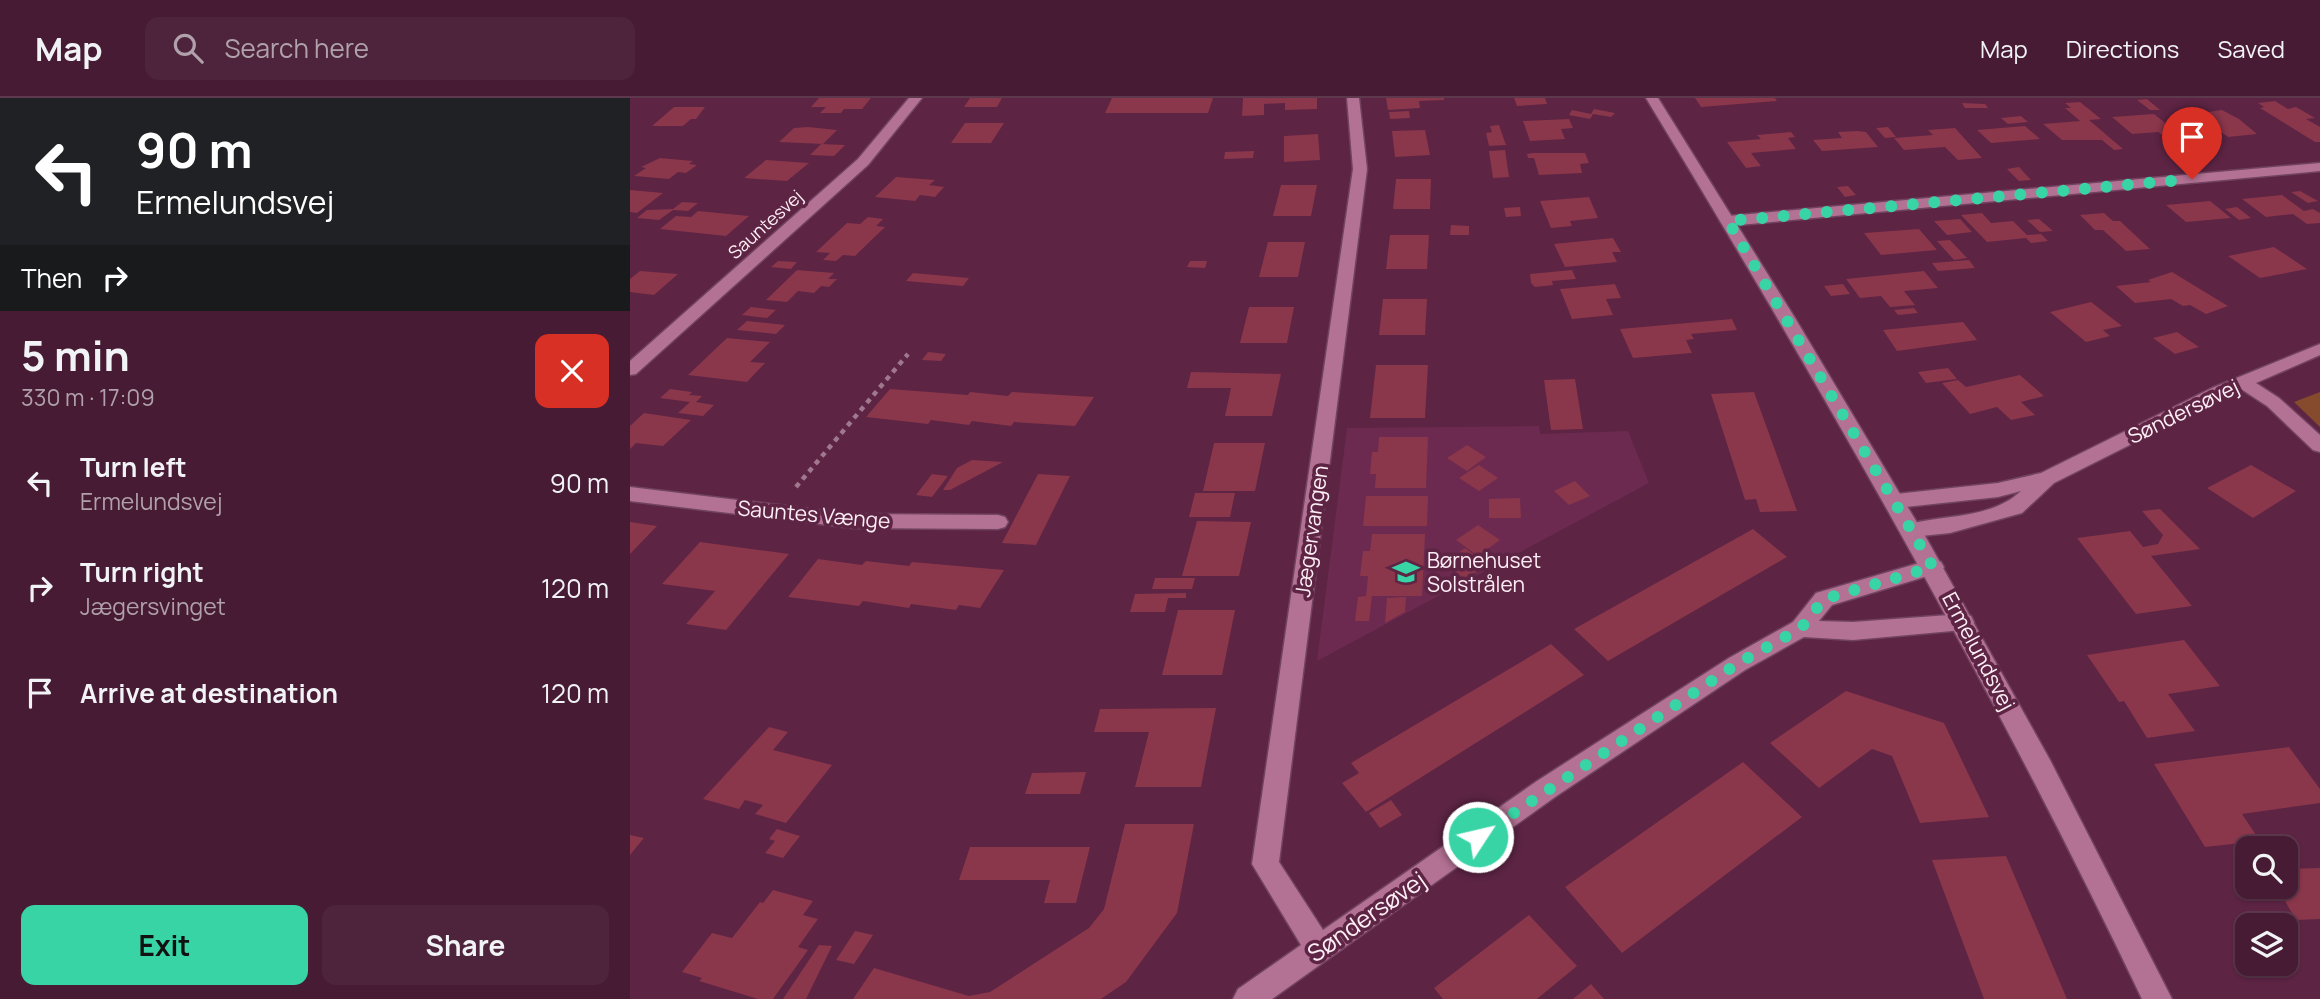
<!DOCTYPE html>
<html lang="en">
<head>
<meta charset="utf-8">
<style>
	body { margin:0; font-family:Manrope,sans-serif; background:#4d243b; color:#f1f3f6; height:100vh; display:flex; flex-direction:column; font-size:26px; white-space:nowrap }
	* { box-sizing:border-box; margin:0 }
	p { font-size:23px; color:#b0a1ac }
	.icon { flex:none; width:38px; height:38px; fill:none; stroke:currentColor; stroke-width:2; stroke-linecap:round; stroke-linejoin:round }
	.map { position:relative; flex:1; overflow:hidden }
	.side { display:flex; flex-direction:column; background:#461b33; width:630px }
	.side>* { flex:none }
	.hud { background:#202124; color:#fff; overflow:hidden }
	.fabs { position:absolute; left:1605px; top:738px; display:grid; gap:14px }
	.fabs a { display:grid; place-items:center; width:63px; height:63px; border-radius:14px; background:#461b33; box-shadow:0 2px 5px #0004,0 0 0 2px #5e394e; font-size:35px }
	.pin { position:absolute; display:grid; place-items:center; width:60px; height:60px; color:#fff; margin:-72px -30px; border-radius:50% 50% 50% 0; rotate:-45deg; box-shadow:0 0 7px #0007 }
	.pin .icon { rotate:45deg }
	.me { position:absolute; width:77px; margin:-38px; rotate:55deg; stroke-linejoin:round; filter:drop-shadow(0 0 5px #0008) }
	.turn { display:flex; align-items:center; gap:24px; height:147px; padding:0 21px; font-size:32px }
	.turn .icon { width:91px; height:91px; stroke-width:2.5 }
	.turn b { display:block; font-size:49px; line-height:60px }
	.then { display:flex; align-items:center; height:66px; padding:0 21px; background:#0003; gap:14px; font-size:26px }
	.round { display:grid; place-items:center; flex:none; width:74px; height:74px; border-radius:14px; background:#4d243b }
	.head { display:flex; align-items:center; justify-content:space-between; height:119px; padding:0 21px }
	h1 { font-size:42px; font-weight:700; line-height:52px }
	.action { display:flex; gap:14px; margin-top:auto; padding:14px 21px }
	.action a { flex:1; height:80px; border-radius:14px; background:#39d4a5; color:#111; font-size:28px; font-weight:700; line-height:80px; text-align:center }
	.action a+a { background:#4d243b; color:#f1f3f6 }
	ul { padding:0; list-style:none }
	li { display:flex; align-items:center; gap:21px; height:105px; padding:0 21px }
	li div { flex:1 }
	li b { display:block; font-size:26px }
	li em { font-style:normal }
	header { display:flex; align-items:center; gap:42px; box-sizing:border-box; height:98px; padding:0 35px; background:#461b33; border-bottom:2px solid #5e394e }
	header strong { font-size:33px }
	nav { display:flex; gap:38px; margin-inline-start:auto; font-size:24px }
	.search { width:490px; height:63px; background:#4d243b; display:flex; align-items:center; gap:18px; box-sizing:border-box; padding:0 24px; border-radius:14px; color:#b0a1ac; font-size:26px }
	main { display:flex; flex:1; min-height:0 }
	.map>svg:first-child { display:block }
	.built { fill:#6c2a50 }
	.green { fill:#854b2c }
	.building { fill:#8a364b }
	.lines { fill:none; stroke-linecap:round; stroke-linejoin:round }
	.minor-casing { stroke:#714360; stroke-width:3 }
	.tertiary-casing { stroke:#714360; stroke-width:3 }
	.path { stroke:#a0788e; stroke-width:4.5; stroke-dasharray:5 5; stroke-linecap:butt }
	.minor { fill:#b37193; fill-rule:evenodd }
	.tertiary { fill:#b37193; fill-rule:evenodd }
	.route { stroke:#39d4a5; stroke-width:12; stroke-dasharray:0 21.6 }
	.labels { text-anchor:middle; dominant-baseline:central; stroke-width:7; stroke-linejoin:round; paint-order:stroke }
	.far-street-label { font-size:18px; fill:#fdeef5; stroke:#5d2444 }
	.street-label { font-size:21px; fill:#fdeef5; stroke:#5d2444 }
	.poi-label { font-size:21px; fill:#fdeef5; stroke:#5d2444; text-anchor:start }
	.near-street-label { font-size:24px; fill:#fdeef5; stroke:#5d2444 }
</style>
</head>
<body>
<header>
<strong>Map</strong>
<div class="search"><svg class="icon" aria-label="search" viewBox="0 0 24 24"><circle cx="10" cy="10" r="6"/><path d="M15 15l6 6"/></svg>Search here</div>
<nav><a>Map</a><a>Directions</a><a>Saved</a></nav>
</header>
<main>
<section class="side">
<div class="hud">
<div class="turn"><svg class="icon" aria-label="left" viewBox="0 0 24 24"><path d="M17 20v-9H6M10 6l-5 5 5 5"/></svg><div><b>90 m</b>Ermelundsvej</div></div>
<div class="then">Then<svg class="icon" aria-label="right" viewBox="0 0 24 24"><path d="M7 20v-9h11M14 6l5 5-5 5"/></svg></div>
</div>
<div class="head"><div><h1>5 min</h1><p>330 m · 17:09</p></div><a class="round" style="background:#d93025;color:#fff"><svg class="icon" aria-label="close" viewBox="0 0 24 24"><path d="M6 6l12 12M18 6L6 18"/></svg></a></div>
<ul>
<li><svg class="icon" aria-label="left" viewBox="0 0 24 24"><path d="M17 20v-9H6M10 6l-5 5 5 5"/></svg><div><b>Turn left</b><p>Ermelundsvej</p></div><em>90 m</em></li>
<li><svg class="icon" aria-label="right" viewBox="0 0 24 24"><path d="M7 20v-9h11M14 6l5 5-5 5"/></svg><div><b>Turn right</b><p>Jægersvinget</p></div><em>120 m</em></li>
<li><svg class="icon" aria-label="arrive" viewBox="0 0 24 24"><path d="M6 21V4h12l-3 4 3 4H6"/></svg><div><b>Arrive at destination</b></div><em>120 m</em></li>
</ul>
<div class="action"><a>Exit</a><a>Share</a></div>
</section>
<div class="map">
<svg width="1690" height="901" viewBox="0 0 1690 901">
	<rect width="100%" height="100%" fill="#5d2444"/>
	<path class="built" d="M909,328L910,336L998,333L1019,385L687,563L717,330Z"/>
	<path class="green" d="M1690,294V329L1664,304Z"/>
	<path class="building" d="M189,0H241L232,11H214L211,15H190L196,9H181Z
		M340,0H372L367,9H334Z
		M482,0H583L578,15H475Z
		M613,0H687V11L655,12V5L634,6V17L612,18Z
		M756,0H814V2L789,3L790,10L758,12Z
		M884,0H915L917,6L887,8Z
		M1065,0H1145L1147,3L1071,9Z
		M1517,1L1530,12H1520L1507,2Z
		M1645,3L1658,11L1666,9L1685,20L1676,21L1690,29V44H1685L1630,10L1634,9L1628,5Z
		M1450,4L1471,21L1459,22L1493,51L1484,52L1472,42H1432L1413,26L1450,23L1435,10H1441L1435,5Z
		M1332,5L1355,6L1358,10H1335Z
		M44,9H75L66,21H61L53,28H22Z
		M964,11L985,15L981,19L963,16L960,21L939,17L942,12L961,16Z
		M1592,12L1609,21L1627,36L1598,39L1580,26L1572,27L1558,17Z
		M779,13L780,20L760,21L759,14Z
		M1524,16L1550,37L1534,38L1528,34L1502,36L1482,19Z
		M1391,18L1398,24L1378,26L1371,20Z
		M939,21L943,30L931,31L935,41L900,43L893,23Z
		M335,25H374L361,45H321Z
		M869,27L876,47L859,48L856,35L862,34L860,28Z
		M1395,28L1410,41L1361,45L1347,32Z
		M178,29L207,32L193,46L149,44L164,30Z
		M1258,29L1266,39L1255,40L1246,30Z
		M1325,30L1352,60L1328,62L1315,49L1274,52L1264,40L1303,37L1298,32Z
		M795,32L800,57L765,59L762,33Z
		M1227,33L1236,34L1248,49L1192,53L1183,42L1212,40L1208,34Z
		M1161,34L1165,39L1158,40L1166,51L1121,55L1131,68L1116,70L1097,44L1131,41L1127,37Z
		M688,36L690,62L654,64V38Z
		M191,46L215,47L204,58L180,57Z
		M875,52L879,79L863,80L859,53Z
		M624,53L623,60L594,61L595,54Z
		M903,55H955L959,65L950,66L952,75L909,77L904,60H898L897,56Z
		M30,60L63,63L59,66L67,67L56,75L48,74L39,81L4,78L16,70L11,69Z
		M136,62L179,65L157,83L114,80Z
		M1389,69L1401,82L1389,83L1377,71Z
		M266,79L305,82L299,87L314,89L305,99L290,97L285,103L245,99Z
		M766,81H801L800,111H763Z
		M651,87H687L681,118H643Z
		M1218,88L1226,97L1215,99L1207,89Z
		M0,92L33,95L7,115L0,114Z
		M1670,93L1688,103L1678,105L1661,94Z
		M1652,97L1674,113L1683,111L1690,115V125L1677,126L1663,116L1636,119L1612,101Z
		M959,99L968,120L940,123L942,128L921,130L910,103Z
		M1580,103L1601,120L1556,124L1536,107Z
		M52,104L68,105L58,113L43,112L29,122L7,120L17,112L43,111Z
		M890,109L891,118L876,119L874,110Z
		M1607,109L1621,120L1609,122L1595,111Z
		M68,113L119,118L96,138L30,131L46,118L61,119Z
		M1352,115L1361,125L1383,123L1397,137L1411,136L1418,143L1401,145L1396,140L1357,144L1331,117Z
		M1474,115L1483,123H1490L1520,151L1496,153L1473,132H1465L1450,117Z
		M238,119L253,121L246,128L255,129L225,158L213,157L206,163L193,162L200,155L186,154L217,125L230,126Z
		M1330,121L1342,134L1317,137L1304,123Z
		M1409,121L1423,133L1410,134L1397,122Z
		M821,127L839,128V137H820Z
		M1289,131L1307,152L1251,157L1234,135Z
		M760,137H799L797,171H756Z
		M983,140L991,154H982L987,164L935,169L924,146Z
		M1320,142L1337,160L1324,162L1307,143Z
		M638,144H675L668,179H629Z
		M1644,149L1677,171L1630,180L1598,158Z
		M1339,162L1345,170L1308,173L1302,165Z
		M148,163L167,164L161,171L141,169Z
		M560,163H577L575,170L557,169Z
		M167,172L204,175L198,181H207L199,189L191,188L184,195L168,193L157,204L136,202Z
		M942,172L946,181L922,183L923,187L905,189L901,185L900,176Z
		M10,173L48,176L24,197L0,194V181Z
		M1294,173L1308,190L1274,193L1285,207L1260,209L1251,198L1230,200L1216,181Z
		M1542,174L1598,208L1576,216L1560,207L1553,208L1541,201L1505,205L1486,188L1521,184L1518,182Z
		M283,175L339,180L333,188L276,183Z
		M985,186L991,200L976,201L983,217L942,221L930,191Z
		M1213,186L1220,196L1201,198L1194,188Z
		M753,201H797L795,237H749Z
		M1461,204L1492,228L1473,232L1480,238L1456,244L1420,214Z
		M121,209L146,212L137,220L112,217Z
		M619,209H664L657,245H610Z
		M1284,210L1288,215L1268,217L1264,212Z
		M1102,221L1107,232L1061,236L1064,241L1056,242L1062,255L1003,260L990,231Z
		M117,223L155,227L146,236L107,232Z
		M1333,224L1347,242L1267,253L1253,232Z
		M1547,234L1569,249L1545,256L1523,240Z
		M97,240L140,244L120,264L135,265L117,284L58,277Z
		M298,254L316,256L311,263L292,262Z
		M746,267H798L795,320H740Z
		M1318,270L1327,281L1296,285L1288,274Z
		M561,274L651,276L642,318H595L601,290H557Z
		M1390,277L1414,298L1391,304L1405,317L1381,322L1367,309L1340,316L1312,285L1328,282L1336,289Z
		M945,281L953,331L921,332L914,282Z
		M40,291L62,294L59,297L72,298L66,304L84,307L73,318L48,315L60,304L30,300Z
		M260,291L338,297L340,294L378,298L382,294L464,299L445,328L384,324L381,328L342,323L339,327L301,322L298,326L236,319Z
		M1124,294L1167,413L1130,414L1126,401L1115,402L1081,296Z
		M14,315L61,322L33,348L6,345L0,351V328Z
		M749,339H798L796,390H745L746,376H740L742,354H748Z
		M584,345H635L625,393H573Z
		M837,347L856,359L837,373L817,360Z
		M342,362L373,364L320,392H313L327,370Z
		M849,367L868,380L849,393L829,380Z
		M1621,367L1666,393L1623,420L1577,390Z
		M302,376L318,378L302,399L286,397Z
		M408,376L440,378L406,447L372,445Z
		M945,383L960,398L939,407L924,393Z
		M565,395H605L600,419H559Z
		M736,398H798L797,428H733Z
		M890,400L891,420H859V401Z
		M1530,411L1570,451L1521,458L1562,508L1506,516L1447,440L1500,433L1513,449L1528,446L1533,437L1512,413Z
		M567,423L621,424L609,478H552Z
		M0,424L27,428L0,456Z
		M848,427L870,442L848,458L826,442Z
		M1123,431L1157,459L978,563L944,531Z
		M742,436H795L792,498H742L739,523H725L728,499L736,498L738,478H730L733,453H740Z
		M70,444L159,456L96,532L56,526L85,493L32,486Z
		M835,450L857,466L835,481L814,465Z
		M188,461L232,467L236,463L279,468L282,464L374,472L350,510L329,507L326,512L281,506L279,510L233,503L229,508L158,499Z
		M525,480H565L562,491H522Z
		M556,495V500H538L535,514H500L505,496Z
		M776,499L775,514L755,525L757,500Z
		M548,512H605L592,577H532Z
		M1554,542L1590,588L1538,596L1565,633L1517,640L1494,603L1489,604L1457,557Z
		M921,546L954,577L736,714L712,685L729,675L721,665Z
		M1216,593L1314,625L1359,719L1290,725L1262,658L1242,651L1189,690L1140,645Z
		M586,610L571,689H505L519,634H464L470,611Z
		M139,629L158,634L143,652L202,667L156,725L125,716L133,707L115,702L109,711L73,701Z
		M1659,649L1690,691V705L1612,716L1630,743L1575,749L1524,666Z
		M1113,664L1172,719L992,855L935,789Z
		M456,674L450,696H395L402,675Z
		M761,702L772,717L750,730L739,715Z
		M495,726H564L547,815L496,884L471,901H223L244,870L339,898L360,894L459,830L474,811Z
		M147,731L170,738L153,760L135,755L145,743L139,741Z
		M0,737L14,740L0,757Z
		M340,749H460L446,805H414L420,782H329Z
		M1376,758L1437,901H1354L1302,762Z
		M1690,770V821L1666,822L1647,789H1656V771Z
		M143,792L183,803L173,817L188,821L168,849L178,852L143,901H128L69,883L72,880L52,874L82,835L102,840L130,804L133,805Z
		M899,817L947,868L907,901H813L804,890Z
		M225,833L243,837L224,866L206,862Z
		M189,847L202,848L176,901H153Z
		M961,886L974,901H943Z"/>
	<g class="lines">
		<g class="minor-casing">
			<path id="minor" d="M279,0H292L238,67L6,276L0,277V263L228,61Z
				M717,0H729L737,71L649,764L693,832L907,683L1099,560L1163,524L1186,495L1303,461L1311,464L1314,469L1311,474L1202,507L1189,523L1223,524L1333,516L1341,518L1344,524L1341,530L1333,532L1223,542L1174,539L1115,572L925,699L642,901H603L608,891L671,847L622,766L723,71Z
				M1690,65V73L1098,128L1090,123L1098,118Z
				M1690,246V257L1626,285L1649,300L1690,337V354L1683,352L1637,308L1611,291L1424,385L1392,415L1320,435L1282,439L1275,437L1272,432L1275,427C1313,416 1360,422 1391,393L1368,399L1266,410L1259,408L1256,403L1259,398L1266,396L1368,385L1411,375L1582,290Z
				M0,389L223,416L368,417L375,419L378,424L375,429L368,431L223,430L0,403Z"/>
		</g>
		<g class="tertiary-casing">
			<path id="tertiary" d="M1016,0H1028L1165,220L1298,443L1420,662L1542,901H1512C1364,591 1194,293 1016,0Z"/>
		</g>
		<path class="path" d="M166,389L278,256"/>
		<use href="#minor" class="minor"/>
		<use href="#tertiary" class="tertiary"/>
	</g>
	<g class="lines">
		<path class="route" d="M848,739L1107,566L1171,530L1194,501L1303,469L1098,123L1562,81"/>
	</g>
	<defs>
		<g id="school-bare" transform="scale(2.1)"><path d="M0-5L7-2L0 1L-7-2ZM-4 1L0 2.5L4 1V4Q0 6-4 4Z" fill="#39d4a5" stroke="#5d2444" stroke-width="2.5" paint-order="stroke"/></g>
	</defs>
	<g fill-rule="evenodd">
		<use href="#school-bare" x="776" y="474"/>
	</g>
	<g class="labels">
		<g class="far-street-label">
			<text transform="translate(135 126) rotate(-42)">Sauntesvej</text>
		</g>
		<g class="street-label">
			<text transform="translate(1553 313) rotate(-26)">Søndersøvej</text>
			<text transform="translate(184 416) rotate(5)">Sauntes Vænge</text>
			<text transform="translate(681 433) rotate(-82)">Jægervangen</text>
			<text transform="translate(1349 553) rotate(62)">Ermelundsvej</text>
		</g>
		<g class="poi-label">
			<text x="797" y="462">Børnehuset<tspan x="797" dy="24">Solstrålen</tspan></text>
		</g>
		<g class="near-street-label">
			<text transform="translate(736 818) rotate(-35)">Søndersøvej</text>
		</g>
	</g>
</svg>
<div class="fabs">
<a><svg class="icon" aria-label="search" viewBox="0 0 24 24"><circle cx="10" cy="10" r="6"/><path d="M15 15l6 6"/></svg></a>
<a><svg class="icon" aria-label="layers" viewBox="0 0 24 24"><path d="M12 4l9 5-9 5-9-5zM3 14l9 5 9-5"/></svg></a>
</div>
<div class="pin" style="left:1562px;top:81px;background:#d93025"><svg class="icon" aria-label="arrive" viewBox="0 0 24 24"><path d="M6 21V4h12l-3 4 3 4H6"/></svg></div>
<svg class="me" style="left:848px;top:739px" viewBox="-20 -20 40 40"><circle r="17" fill="#39d4a5" stroke="#fff" stroke-width="3"/><path d="M0-11L8 9 0 5-8 9z" fill="#fff"/></svg>
</div>
</main>
</body>
</html>
